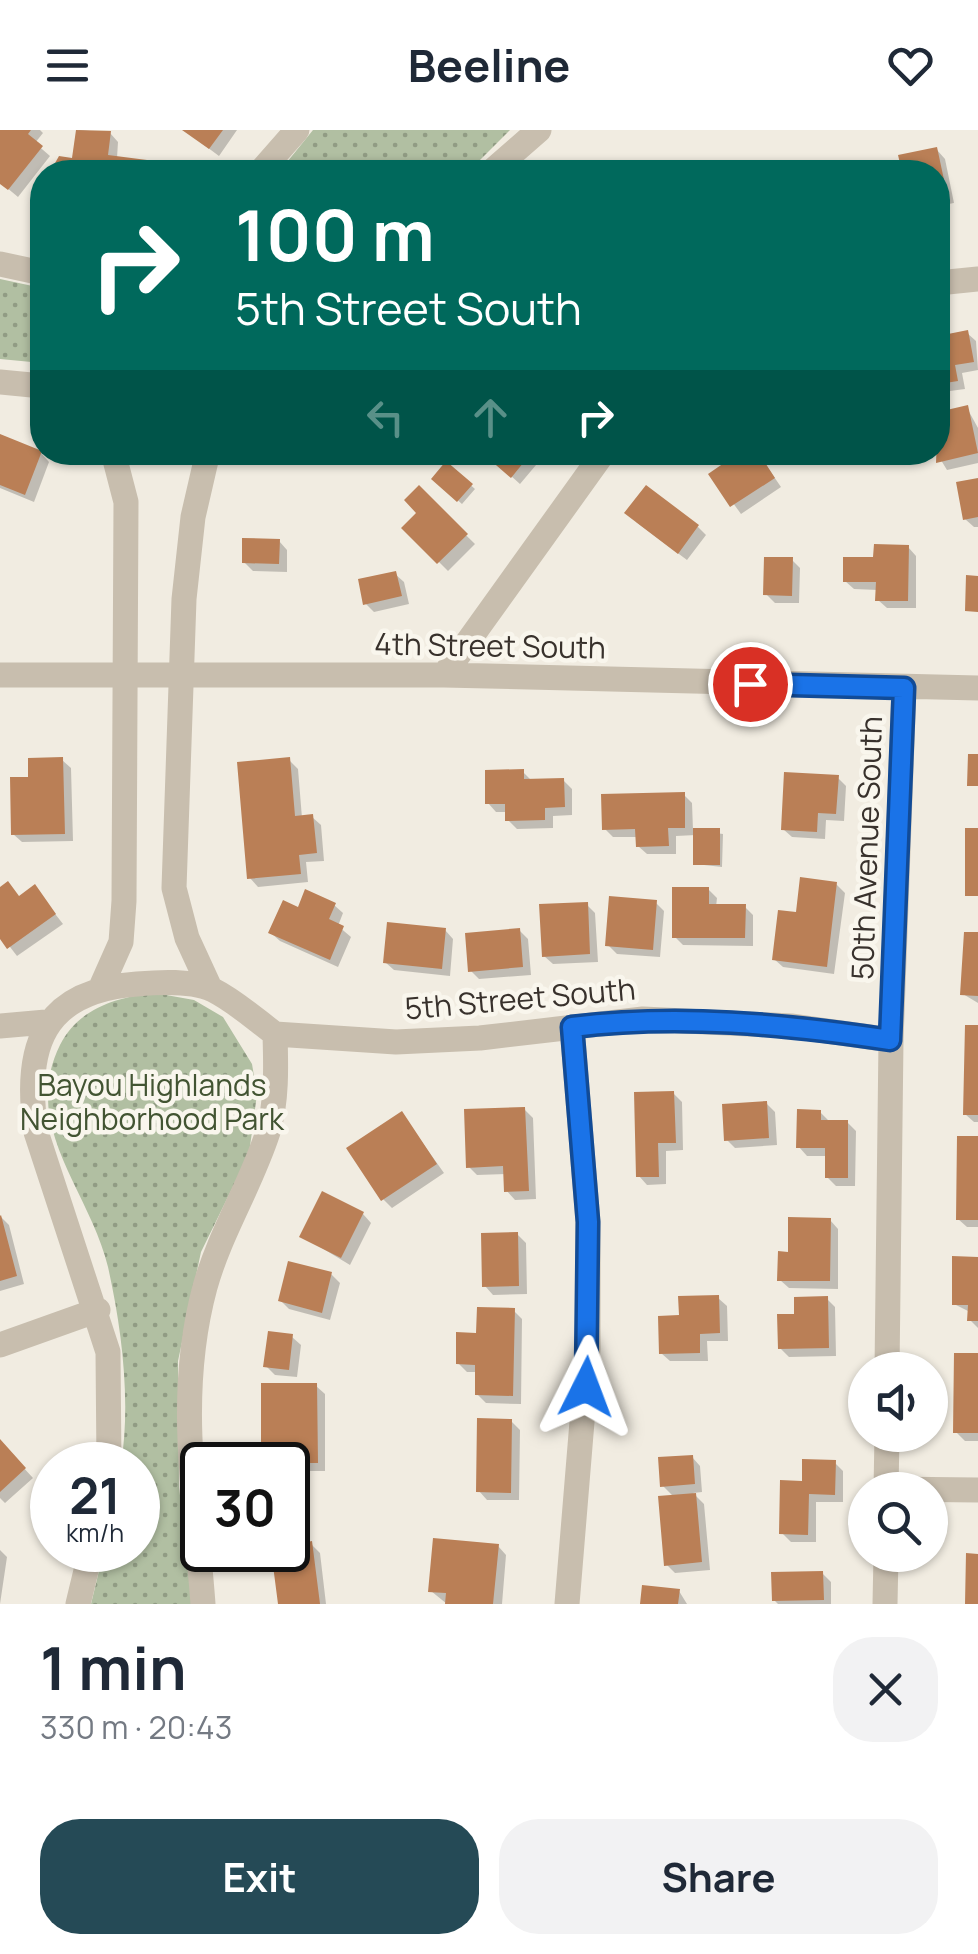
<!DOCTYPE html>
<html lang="en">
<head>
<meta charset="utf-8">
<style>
	body { margin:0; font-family:Manrope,sans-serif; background:#f2f2f3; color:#1f2937; height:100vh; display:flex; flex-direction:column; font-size:38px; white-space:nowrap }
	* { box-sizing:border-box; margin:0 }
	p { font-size:32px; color:#747a83 }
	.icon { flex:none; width:55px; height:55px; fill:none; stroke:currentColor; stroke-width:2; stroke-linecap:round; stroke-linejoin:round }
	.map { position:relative; height:1474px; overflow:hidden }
	.panel { display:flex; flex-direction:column; background:#fff; flex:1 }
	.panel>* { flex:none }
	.hud { position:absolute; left:30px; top:30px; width:920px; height:305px; border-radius:40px; box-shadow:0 2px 8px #0004; background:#00695c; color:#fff; overflow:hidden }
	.controls { position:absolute; left:848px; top:1222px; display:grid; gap:20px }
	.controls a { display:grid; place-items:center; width:100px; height:100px; border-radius:50%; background:#fff; box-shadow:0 2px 8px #0004; font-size:50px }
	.speed { position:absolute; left:30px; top:1312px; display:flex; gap:20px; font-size:50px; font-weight:700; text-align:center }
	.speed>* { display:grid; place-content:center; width:130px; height:130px; border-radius:50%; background:#fff; box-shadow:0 2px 8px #0004; line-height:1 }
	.speed small { font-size:25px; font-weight:400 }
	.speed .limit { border:5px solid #111; border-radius:15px; background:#fff; color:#111 }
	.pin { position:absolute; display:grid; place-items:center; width:85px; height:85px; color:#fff; margin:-42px; border:5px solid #fff; border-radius:50%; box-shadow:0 2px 10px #0007 }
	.me { position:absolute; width:110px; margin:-55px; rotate:3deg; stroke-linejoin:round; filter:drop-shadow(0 0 8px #0008) }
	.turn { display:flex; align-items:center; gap:35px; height:210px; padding:0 40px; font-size:45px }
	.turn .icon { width:130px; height:130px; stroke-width:2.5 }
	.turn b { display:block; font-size:70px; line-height:85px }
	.lanes { display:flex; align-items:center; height:95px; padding:0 40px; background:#0003; justify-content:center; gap:50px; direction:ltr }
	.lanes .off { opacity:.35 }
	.round { display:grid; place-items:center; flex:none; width:105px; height:105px; border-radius:40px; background:#f2f2f3 }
	.headline { display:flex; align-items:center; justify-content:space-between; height:170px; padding:0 40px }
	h1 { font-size:60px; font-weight:700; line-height:75px }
	.cta { display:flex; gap:20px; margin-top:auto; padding:20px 40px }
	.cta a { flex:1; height:115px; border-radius:40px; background:#254a56; color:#fff; font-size:40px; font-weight:700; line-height:115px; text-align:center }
	.cta a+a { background:#f2f2f3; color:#1f2937 }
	header { display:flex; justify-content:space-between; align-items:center; height:130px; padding:0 40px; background:#fff; font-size:45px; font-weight:700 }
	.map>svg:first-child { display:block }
	.park { fill:url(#park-dots) }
	.shadow { fill:#0003 }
	.building { fill:#ba7f56 }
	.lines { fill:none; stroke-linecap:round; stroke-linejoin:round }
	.minor { stroke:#c8beae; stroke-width:25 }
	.route-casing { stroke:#114b97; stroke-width:25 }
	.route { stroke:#1a73e8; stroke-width:18 }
	.labels { text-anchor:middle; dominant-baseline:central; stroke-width:9; stroke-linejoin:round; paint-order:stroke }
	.street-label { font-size:30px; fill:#38312c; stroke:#f9f6ed }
	.park-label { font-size:30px; fill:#425432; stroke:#f9f6ed }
</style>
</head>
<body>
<header><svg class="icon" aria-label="menu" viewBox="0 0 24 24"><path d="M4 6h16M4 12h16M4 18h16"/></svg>Beeline<svg class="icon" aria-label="heart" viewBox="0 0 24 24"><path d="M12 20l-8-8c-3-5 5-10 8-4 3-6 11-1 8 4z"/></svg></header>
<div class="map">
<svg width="978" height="1474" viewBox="0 0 978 1474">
	<defs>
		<pattern id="park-dots" width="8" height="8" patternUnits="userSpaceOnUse" patternTransform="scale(2.5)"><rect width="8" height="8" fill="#b1bfa2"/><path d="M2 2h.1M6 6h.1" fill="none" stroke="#919c84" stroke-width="1.8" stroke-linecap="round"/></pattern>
	</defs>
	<rect width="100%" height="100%" fill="#f1ece1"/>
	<path class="park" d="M313,0H510L468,42H279Z
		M0,149L42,158V233L0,229Z
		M155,863L194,870L223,887L252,934L257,964L249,1024L201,1122L178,1231L179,1357L193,1474H91L104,1420H138V1335H121C131,1271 122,1200 108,1137C90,1061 20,996 60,915C79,878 117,867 155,863Z"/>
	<path class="shadow" d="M0,0H40L43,3L35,13L50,26L18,67L0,52Z
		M79,0L110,3L118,12L117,28L145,32L154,42H54L60,29L74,30Z
		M184,0H237L219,26Z
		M937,20L945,29L954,73L938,76V42H904L901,27Z
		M967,203L976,211L978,240L962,243L965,259L950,261L942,253L938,208Z
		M967,278L978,298V333L947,340L936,322L938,285Z
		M0,307L41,323L49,332L34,372L0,358Z
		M484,322H547L520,354Z
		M757,322L781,357L741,384L712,344Z
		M447,334L475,359L462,374L434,349Z
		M978,351V397H974L965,389Z
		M419,359L475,414L448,441L405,398L420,383Z
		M636,392L698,397L706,405L687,430Z
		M279,411L287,420V442L253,441L244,432Z
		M908,417L916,426V478H887L878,470V460L854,459L845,451L876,429Z
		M792,430L800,438L799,473H775L766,464Z
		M395,444L404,452L409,474L374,482L365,473Z
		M62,630L71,638L73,711L22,712L13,704L31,650Z
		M289,630L298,639L302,688L312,687L321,695L324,731L306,732L308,752L258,757L250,748Z
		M523,642L532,651L563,650L572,659V685L553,686V698L517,699L508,690V682H496L488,673Z
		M838,648L846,656L844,691L826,690L825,709L792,707L783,699Z
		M684,665L692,673L693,700L723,704L722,737L695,734L696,705L676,706V724H647L638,716V707H613L604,698Z
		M836,754L845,763L834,844L783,837L774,829L798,784Z
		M35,758L63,794L17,826L0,804V760L20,768Z
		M708,759L717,768L716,777L744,776L753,785V816L683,815L675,807Z
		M656,773L664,781L660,827L617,824L608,815Z
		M334,775L343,783L338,796L351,807L338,837L280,811L271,803L299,780Z
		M587,775L595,783L598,832L553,834L544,826Z
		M445,800L453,809L450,846L394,840L385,832Z
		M519,800L528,809L531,845L479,849L471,841Z
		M978,805V873L963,864Z
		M978,897V992H974L965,984Z
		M673,963L682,972L683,1020L666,1021V1054L647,1055L639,1046Z
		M766,973L775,982L777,1015L735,1018L727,1010Z
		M524,979L533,988L536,1069L515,1070L507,1061L506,1044L477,1045L469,1037Z
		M820,982L830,992H847L856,1001L855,1056H836L827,1047L828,1026H807L799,1017Z
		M402,984L444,1043L392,1078L383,1069Z
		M978,1009V1097H967L958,1089Z
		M363,1084L371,1093L350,1135L302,1106Z
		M0,1086L9,1095L24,1154L0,1161Z
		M830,1090L838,1099V1159L789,1158L780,1150L790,1124Z
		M517,1104L526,1113L527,1164L493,1165L485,1156Z
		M978,1129V1198L970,1190V1182L954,1174Z
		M331,1144L340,1153L330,1190L289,1179L281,1171Z
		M718,1168L727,1176L728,1211H707L708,1231H670L661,1223L681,1188Z
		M827,1169L835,1177L836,1226L789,1227L780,1218L797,1186Z
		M514,1181L522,1189L521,1274L486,1273L477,1264L478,1242H467L458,1233L479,1205Z
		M292,1207L301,1215L297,1247L275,1245L266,1236Z
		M978,1226V1311H965L956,1302Z
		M316,1256L325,1264V1341H288V1335H266L263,1332Z
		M511,1291L520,1300L519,1370H487L479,1361Z
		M0,1312L33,1348L5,1373L0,1368Z
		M692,1327L700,1336L702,1362L693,1363L704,1374L710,1440L675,1443L667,1435L674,1367L663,1356Z
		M834,1332L843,1341V1372H816V1412H791L782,1403L804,1353Z
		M311,1414L320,1423L326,1474H280Z
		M498,1416L506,1425L502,1474H447L431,1461Z
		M0,1420L7,1427L0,1474Z
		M822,1443L831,1452V1474H778L774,1470Z
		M679,1461L687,1474H643Z"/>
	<path class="building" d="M0,0H31L28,4L43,16L8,60L0,54Z
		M76,0L111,1L108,25L147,30L145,42H50L59,26L72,28Z
		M182,0H223L209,19Z
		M937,17L947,64L938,66V42H902L898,25Z
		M968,200L974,232L955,235L958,251L939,254L938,206Z
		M968,275L978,323L936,333L938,282Z
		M0,304L42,321L25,365L0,355Z
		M481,322H532L511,348Z
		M740,322H758L775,348L730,377L708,344Z
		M446,331L473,354L457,372L431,349Z
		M978,348V387L963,390L956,352Z
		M419,355L468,404L437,434L401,398L416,383L404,370Z
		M646,355L699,395L678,424L624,383Z
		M242,408L280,409L279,434L242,433Z
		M874,414L909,415L908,471H875L876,452H843V427H873Z
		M764,427H793L792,466L763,465Z
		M396,441L402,466L363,475L358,449Z
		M966,445L978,446V482L965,481Z
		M968,624H978V656H967Z
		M63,627L65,704L11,705L10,647H28V628Z
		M290,627L295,686L313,684L317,723L299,725L301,744L247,749L237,632Z
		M524,639V649L564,648L565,677L545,678V690L505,691V674H485V640Z
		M784,642L839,645L836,684L818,683L817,702L781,700Z
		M685,662V698H668L669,716L636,717L635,699L602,700L601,664Z
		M693,698H720V735H693Z
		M965,698H978V766H965Z
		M800,747L837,752L827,837L772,830L778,780L796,782Z
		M8,751L19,766L35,754L56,784L7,819L0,809V757Z
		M672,757H709V774H746L745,808H672Z
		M305,759L336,773L329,789L344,796L330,830L268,803L283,770L298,777Z
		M609,766L657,770L653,820L605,816Z
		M588,772L590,824L542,827L539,774Z
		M387,792L446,798L442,839L383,833Z
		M520,798L523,837L468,842L465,803Z
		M964,802H978V866L960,865Z
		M965,895H978V985H963Z
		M674,961L676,1013H658L659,1047H636L634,962Z
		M767,971L769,1008L724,1011L722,974Z
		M525,977L529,1061L504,1062L503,1036L466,1038L464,979Z
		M797,979L821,980V990H848V1048H825V1018H796Z
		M402,981L437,1034L381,1071L346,1018Z
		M957,1006H978V1090H956Z
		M322,1061L364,1082L341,1128L299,1107Z
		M1,1085L17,1146L0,1151V1086Z
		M788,1087L831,1088L830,1151H777L778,1121L788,1122Z
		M518,1102L519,1156L482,1157L481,1103Z
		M952,1126L978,1127V1191H967L968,1175H952Z
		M288,1131L332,1142L322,1183L278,1171Z
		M719,1165L720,1203L700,1204V1223L659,1224L658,1186L679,1185L678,1166Z
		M828,1166L829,1218L778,1219L777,1184H794V1167Z
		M477,1177L515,1178L513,1266L475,1265V1235L456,1234V1202L476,1203Z
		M268,1201L293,1204L289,1240L263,1237Z
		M954,1223H978V1303H953Z
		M261,1253H317L318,1333H261Z
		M477,1288L512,1289L511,1363L476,1362Z
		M0,1309L26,1338L0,1362Z
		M693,1325L695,1354L660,1357L658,1327Z
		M802,1329L836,1330L835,1365L809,1364L808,1405L779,1404L780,1350L802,1351Z
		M696,1363L702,1432L664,1436L658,1366Z
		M433,1408L499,1414L493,1474H445L446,1463L428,1462Z
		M312,1411L320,1474H278L271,1420Z
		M966,1423L978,1424V1474H965Z
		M823,1441L824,1470L772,1471L771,1442Z
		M642,1455L680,1459L678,1474H640Z"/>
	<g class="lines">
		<path class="minor" d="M260,42L297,0
			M491,42L539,0
			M0,134L42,143
			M938,153L978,149
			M0,252L42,256
			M208,322L193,387L184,469L174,758L187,808L210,858
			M0,545H444L978,558
			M444,545L604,322
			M101,857L121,812L124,771L126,372L113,322
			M0,896L46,892
			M275,904L396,912L480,908L643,889L791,896L891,910
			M0,1215L98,1180
			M887,1240L891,910L904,558
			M109,1335L108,1222L36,1002C23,916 43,861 137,854C159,852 192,850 213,860C235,871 255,889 275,904
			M886,1359L978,1360
			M886,1360L887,1305
			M78,1474L91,1420
			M203,1474C195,1366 176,1264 205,1157C220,1103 251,1055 268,1002C277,971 276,937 275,904
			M567,1474L588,1219V1092L572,897
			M885,1474L886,1425"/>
	</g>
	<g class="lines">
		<g class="route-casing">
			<path id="route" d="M586,1257L588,1092L572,897C679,884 784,894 890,910L904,558L750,554"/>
		</g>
		<use href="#route" class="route"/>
	</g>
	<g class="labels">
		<g class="street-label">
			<text transform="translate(490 515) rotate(1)">4th Street South</text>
			<text transform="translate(866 718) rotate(-88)">50th Avenue South</text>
			<text transform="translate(520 868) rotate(-5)">5th Street South</text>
		</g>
		<g class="park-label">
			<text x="152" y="954">Bayou Highlands<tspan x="152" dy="34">Neighborhood Park</tspan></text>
		</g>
	</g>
</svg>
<div class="controls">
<a><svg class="icon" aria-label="sound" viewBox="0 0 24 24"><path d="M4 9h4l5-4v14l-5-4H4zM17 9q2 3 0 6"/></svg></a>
<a><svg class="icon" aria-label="search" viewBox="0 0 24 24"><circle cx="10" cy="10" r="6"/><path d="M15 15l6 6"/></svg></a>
</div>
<div class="speed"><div>21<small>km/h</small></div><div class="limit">30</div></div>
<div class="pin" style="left:750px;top:554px;background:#d93025"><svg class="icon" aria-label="arrive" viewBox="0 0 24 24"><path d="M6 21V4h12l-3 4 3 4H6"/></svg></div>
<svg class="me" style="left:586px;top:1257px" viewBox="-20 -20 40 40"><path d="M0-17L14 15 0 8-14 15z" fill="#1a73e8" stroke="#fff" stroke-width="4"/></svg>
<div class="hud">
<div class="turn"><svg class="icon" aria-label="right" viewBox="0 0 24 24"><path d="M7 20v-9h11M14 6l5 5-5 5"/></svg><div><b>100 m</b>5th Street South</div></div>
<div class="lanes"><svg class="icon off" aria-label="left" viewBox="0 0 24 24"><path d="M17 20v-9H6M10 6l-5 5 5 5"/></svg><svg class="icon off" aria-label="ahead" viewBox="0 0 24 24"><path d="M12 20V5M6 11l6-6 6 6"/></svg><svg class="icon" aria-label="right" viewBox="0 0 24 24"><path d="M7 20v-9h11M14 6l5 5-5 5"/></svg></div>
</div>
</div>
<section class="panel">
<div class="headline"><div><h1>1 min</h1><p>330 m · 20:43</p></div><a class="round"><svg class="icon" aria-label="close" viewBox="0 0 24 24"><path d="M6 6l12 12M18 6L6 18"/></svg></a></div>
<div class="cta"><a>Exit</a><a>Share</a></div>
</section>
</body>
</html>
